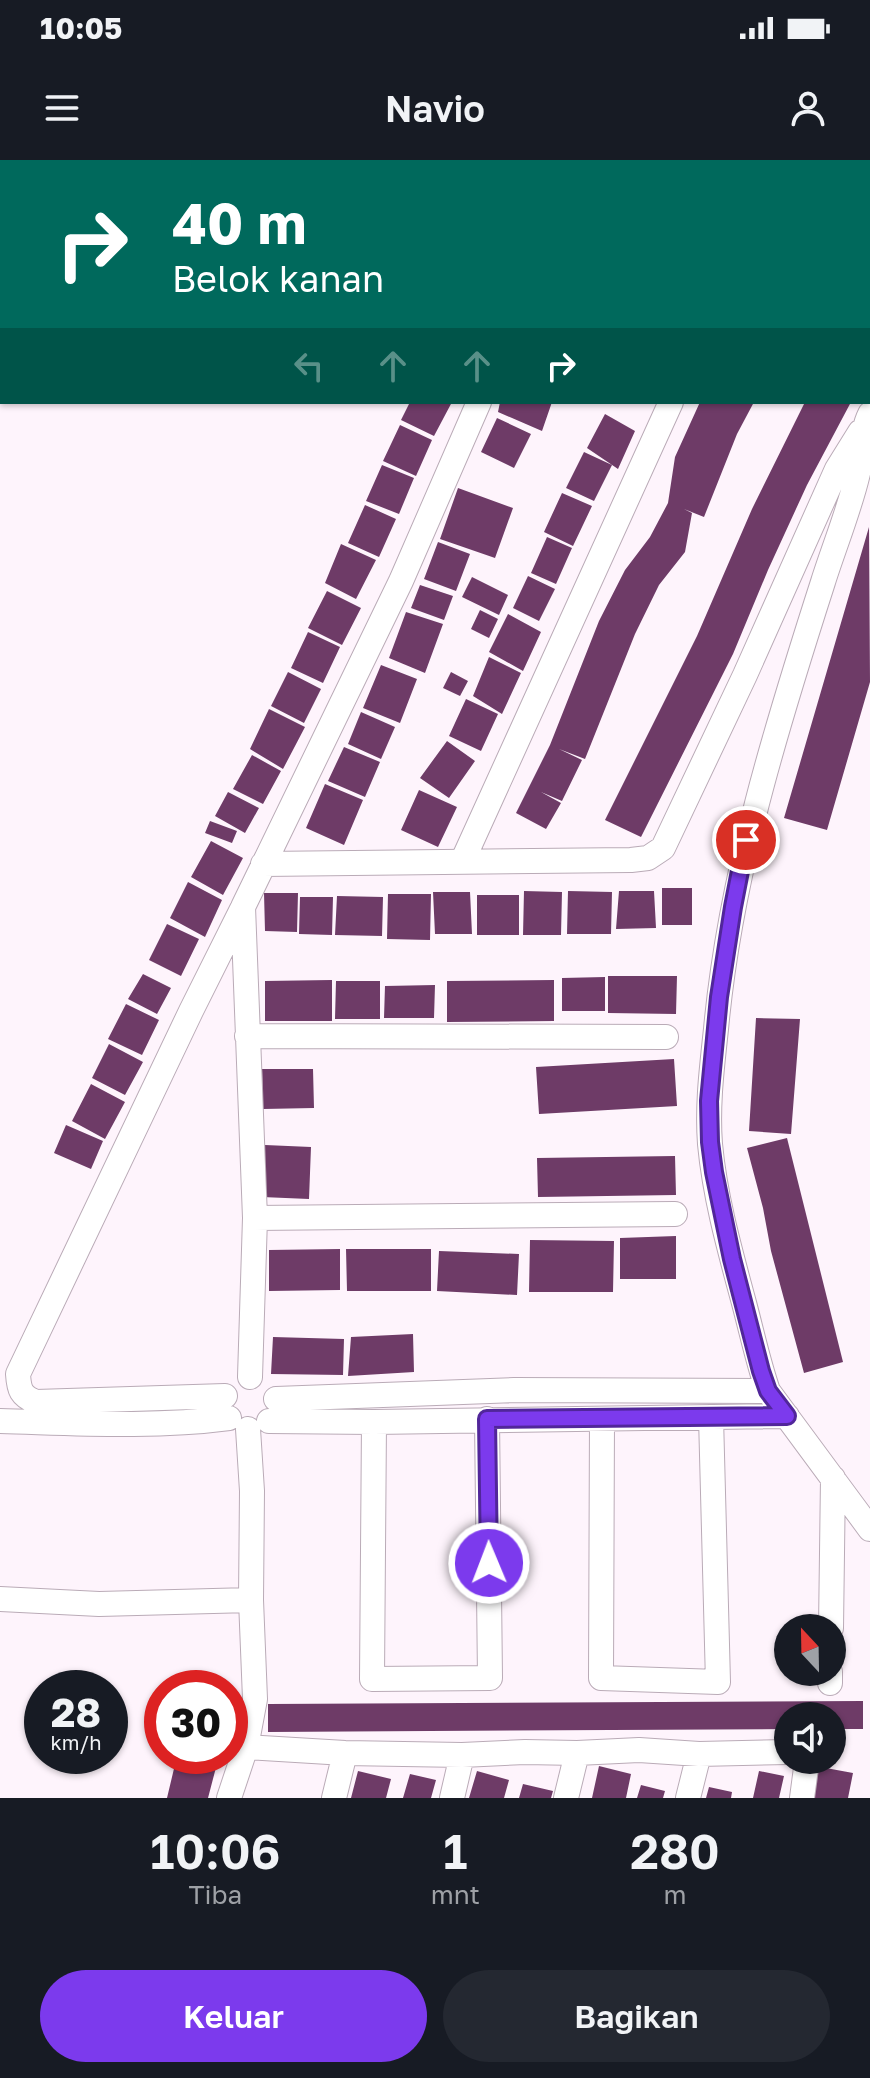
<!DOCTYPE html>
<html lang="id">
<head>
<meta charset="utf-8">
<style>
	body { margin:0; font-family:"Golos Text",sans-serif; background:#242831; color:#f1f3f6; height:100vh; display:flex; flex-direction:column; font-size:30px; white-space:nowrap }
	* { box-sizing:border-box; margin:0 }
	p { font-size:26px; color:#9ea1a6 }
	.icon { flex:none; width:44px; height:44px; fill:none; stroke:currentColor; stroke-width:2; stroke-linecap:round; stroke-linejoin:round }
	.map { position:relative; height:1638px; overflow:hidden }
	.panel { display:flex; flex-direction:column; background:#171b24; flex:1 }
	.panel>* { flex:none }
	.top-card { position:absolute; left:0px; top:0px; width:870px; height:244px; box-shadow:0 2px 6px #0004; background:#00695c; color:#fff; overflow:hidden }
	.needle { width:52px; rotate:338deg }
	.controls { position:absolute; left:774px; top:1454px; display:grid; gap:16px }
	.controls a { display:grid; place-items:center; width:72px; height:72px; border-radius:50%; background:#171b24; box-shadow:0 2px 6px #0004; font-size:40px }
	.speed { position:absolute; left:24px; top:1510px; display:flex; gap:16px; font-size:40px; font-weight:700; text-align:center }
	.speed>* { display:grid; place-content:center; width:104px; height:104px; border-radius:50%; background:#171b24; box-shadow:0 2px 6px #0004; line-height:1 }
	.speed small { font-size:20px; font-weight:400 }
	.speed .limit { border:12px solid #d22; background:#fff; color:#111 }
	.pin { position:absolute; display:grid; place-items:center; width:68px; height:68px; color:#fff; margin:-34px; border:4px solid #fff; border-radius:50%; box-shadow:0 2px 8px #0007 }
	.me { position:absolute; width:88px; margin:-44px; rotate:359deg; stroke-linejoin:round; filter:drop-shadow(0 0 6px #0008) }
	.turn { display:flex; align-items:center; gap:28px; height:168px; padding:0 40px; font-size:36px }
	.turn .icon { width:104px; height:104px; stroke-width:2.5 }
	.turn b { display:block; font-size:56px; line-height:68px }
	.lanes { display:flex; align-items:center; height:76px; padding:0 40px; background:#0003; justify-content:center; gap:40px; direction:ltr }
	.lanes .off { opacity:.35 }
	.eta { display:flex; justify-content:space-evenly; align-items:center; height:136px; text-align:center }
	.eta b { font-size:48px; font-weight:600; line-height:56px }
	.button { display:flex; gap:16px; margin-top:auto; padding:16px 40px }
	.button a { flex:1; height:92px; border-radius:48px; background:#7c3aed; color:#fff; font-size:32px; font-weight:600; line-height:92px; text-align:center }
	.button a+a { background:#242831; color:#f1f3f6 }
	.status { display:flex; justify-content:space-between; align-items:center; height:56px; padding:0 40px; background:#171b24; direction:ltr }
	.status svg { height:22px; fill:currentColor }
	header { display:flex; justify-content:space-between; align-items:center; height:104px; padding:0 40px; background:#171b24; font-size:36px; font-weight:600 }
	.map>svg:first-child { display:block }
	.green { fill:#fad9f4 }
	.building { fill:#6e3b67 }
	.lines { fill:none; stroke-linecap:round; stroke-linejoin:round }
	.minor-casing { stroke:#baabb7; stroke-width:26 }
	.minor { stroke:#fff; stroke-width:24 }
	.route-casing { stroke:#51269a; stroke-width:20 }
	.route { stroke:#7c3aed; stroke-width:14 }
</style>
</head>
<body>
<div class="status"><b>10:05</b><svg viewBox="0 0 49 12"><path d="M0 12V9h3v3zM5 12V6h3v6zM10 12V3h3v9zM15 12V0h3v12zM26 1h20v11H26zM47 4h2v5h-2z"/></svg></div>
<header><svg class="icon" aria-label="menu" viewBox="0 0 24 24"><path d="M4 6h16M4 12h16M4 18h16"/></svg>Navio<svg class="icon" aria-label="person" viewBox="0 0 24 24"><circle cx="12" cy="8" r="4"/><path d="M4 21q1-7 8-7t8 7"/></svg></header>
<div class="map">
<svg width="870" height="1638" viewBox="0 0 870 1638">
	<rect width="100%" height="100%" fill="#fef4fc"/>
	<path class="green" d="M0,0H295L291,2H2V94H0Z"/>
	<path class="building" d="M410,242H452L434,276L401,260Z
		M500,242H552L542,271L498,252Z
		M700,242H754L737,274L704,357L684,349L692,353L685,392L659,425L635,474L585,599L559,589L582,600L562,641L541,632L561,643L546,669L516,653L550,585L599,461L625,410L650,377L668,343L675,297Z
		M805,242H851L807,325L768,410L733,494L641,677L605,660L697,476L752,349Z
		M605,254L635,271L618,309L587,288Z
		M497,258L531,274L514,308L481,292Z
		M400,265L432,280L416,316L383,301Z
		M584,292L612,305L594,341L566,328Z
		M382,305L414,318L399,354L366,341Z
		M458,328L513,348L495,398L440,379Z
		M562,333L592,346L573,386L544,372Z
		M365,345L396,359L379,397L348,383Z
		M869,367L870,522L827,670L784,658Z
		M547,377L572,388L556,424L531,413Z
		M438,382L470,394L456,431L424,419Z
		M341,384L376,400L356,439L325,423Z
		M528,416L555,429L539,461L513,448Z
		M472,417L508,435L499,455L462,437Z
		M420,425L453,436L444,460L411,448Z
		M327,431L361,448L342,485L308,468Z
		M480,450L498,459L489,478L471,469Z
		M406,452L443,464L425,513L389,498Z
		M508,454L541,472L523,511L489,492Z
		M308,472L340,487L323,523L291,508Z
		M489,497L521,513L502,554L473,536Z
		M381,505L417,519L400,563L363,548Z
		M288,512L321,529L304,563L271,546Z
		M451,512L468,521L460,536L443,528Z
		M466,539L498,554L481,591L449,576Z
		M269,549L305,567L283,609L250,589Z
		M361,552L395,567L381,599L348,584Z
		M447,581L475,601L449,638L420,618Z
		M344,587L380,602L365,637L328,621Z
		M252,595L281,611L263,644L233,629Z
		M325,624L363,640L344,685L306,668Z
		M419,630L457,647L438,687L401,670Z
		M228,632L259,648L245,673L215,656Z
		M210,661L237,671L232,683L205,673Z
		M211,681L243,698L223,735L191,717Z
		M188,722L222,740L205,777L170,758Z
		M662,728H692V765H662Z
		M524,731L562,732L561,775H523Z
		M568,731L612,732L611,774H567Z
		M619,731H654L656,768L616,769Z
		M433,732H470L472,774H435Z
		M264,733H298L297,772L265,771Z
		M388,734H431L430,780L387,779Z
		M477,735H519V775H477Z
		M337,736L383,737L382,776L335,775Z
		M300,737H333L332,775L299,774Z
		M167,764L199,779L181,816L149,800Z
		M143,814L171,828L157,854L128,839Z
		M608,816H677L676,854L608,853Z
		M605,817V851H562V818Z
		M332,820V861H265V821Z
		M554,820V861L447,862V821Z
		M336,821H380V859H335Z
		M435,825L434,858H384L385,826Z
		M126,844L159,860L142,895L108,879Z
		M756,858L800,859L791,974L749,971Z
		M109,884L143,902L125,935L92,918Z
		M674,899L677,946L539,954L536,907Z
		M262,909H313L314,948L263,949Z
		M91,924L125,942L105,979L72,961Z
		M66,965L103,981L91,1009L54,993Z
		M787,978L843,1202L804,1213L771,1091L763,1048L747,988Z
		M265,985L311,987L309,1039L262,1037Z
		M675,996L676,1035L538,1037L537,998Z
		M676,1076V1119H620V1078Z
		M530,1080L614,1081L613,1132H529Z
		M340,1089V1130L269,1131V1090Z
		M346,1089H431V1131H347Z
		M439,1091L519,1094L517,1135L437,1131Z
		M413,1174L414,1212L348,1216L351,1177Z
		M273,1177L344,1179L343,1215L271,1214Z
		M863,1541V1569H832V1556H788V1569L268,1572V1544Z
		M177,1596H219L208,1638H167Z
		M599,1606L631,1614L626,1638H592Z
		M815,1606L853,1613L848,1638H808Z
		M358,1611L391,1619L386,1638H351Z
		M477,1611L509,1620L504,1638H469Z
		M759,1611L784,1616L779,1638H753Z
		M410,1614L436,1620L431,1638H403Z
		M523,1624L553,1631L551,1638H519Z
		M641,1625L665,1631L663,1638H637Z
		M709,1627L732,1632L731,1638H706Z"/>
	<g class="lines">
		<g class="minor-casing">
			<path id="minor" d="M0,111H2
				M868,127L870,128
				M870,254C861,272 863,293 858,313C850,348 834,387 823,422C776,568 730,716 716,869C712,907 707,945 710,984C715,1038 730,1091 744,1143C752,1173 758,1202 768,1231L870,1369
				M463,700L671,242
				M263,704L631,700L648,698L663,688L745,515L837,309L860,272
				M247,876L666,877
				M255,1058L675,1054
				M250,1217L255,1058L243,747L401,421L479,242
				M225,1236L36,1242C21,1236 19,1230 18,1214L191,851L242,749
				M276,1239L514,1230L768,1231
				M602,1259L601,1518L718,1522L711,1257
				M0,1261C76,1263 153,1268 229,1258
				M269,1261L374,1262L787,1256
				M374,1262L372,1519L490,1518L487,1259
				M0,1439L99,1444L251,1440
				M831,1468L833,1318
				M830,1523V1512
				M246,1587L345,1593L462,1595L525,1592L577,1593L639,1590L699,1594L788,1592
				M229,1638L246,1587L255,1539L251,1440L252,1331L248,1269
				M334,1638L345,1593
				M452,1638L462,1595
				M566,1638L577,1593
				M688,1638L699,1594
				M802,1638L806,1608L804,1600"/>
		</g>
		<use href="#minor" class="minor"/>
	</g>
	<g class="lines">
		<g class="route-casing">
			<path id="route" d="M489,1403L487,1259L787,1256L768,1231L761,1211L732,1099L714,1012L710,982L709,941L719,837L733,747L746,680"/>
		</g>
		<use href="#route" class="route"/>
	</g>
</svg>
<div class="controls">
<a><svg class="needle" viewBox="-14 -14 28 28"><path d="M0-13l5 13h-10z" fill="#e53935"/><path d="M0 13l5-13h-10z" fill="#9ea1a6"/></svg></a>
<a><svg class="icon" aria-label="sound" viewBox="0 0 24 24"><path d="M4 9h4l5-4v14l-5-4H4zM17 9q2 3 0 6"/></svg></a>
</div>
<div class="speed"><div>28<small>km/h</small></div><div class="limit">30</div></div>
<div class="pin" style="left:746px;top:680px;background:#d93025"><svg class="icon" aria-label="arrive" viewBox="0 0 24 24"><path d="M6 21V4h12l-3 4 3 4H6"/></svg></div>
<svg class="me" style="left:489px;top:1403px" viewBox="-20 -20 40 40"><circle r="17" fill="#7c3aed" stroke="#fff" stroke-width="3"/><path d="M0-11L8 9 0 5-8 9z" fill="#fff"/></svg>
<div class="top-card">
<div class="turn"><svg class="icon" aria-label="right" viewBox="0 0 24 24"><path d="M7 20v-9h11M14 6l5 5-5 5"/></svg><div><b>40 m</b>Belok kanan</div></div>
<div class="lanes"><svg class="icon off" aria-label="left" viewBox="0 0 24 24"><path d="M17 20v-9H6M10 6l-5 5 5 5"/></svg><svg class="icon off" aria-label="ahead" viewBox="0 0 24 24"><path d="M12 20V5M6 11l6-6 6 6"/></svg><svg class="icon off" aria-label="ahead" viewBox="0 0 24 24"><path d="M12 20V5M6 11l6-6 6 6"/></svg><svg class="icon" aria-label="right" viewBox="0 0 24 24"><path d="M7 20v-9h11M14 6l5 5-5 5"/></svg></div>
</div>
</div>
<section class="panel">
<div class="eta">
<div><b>10:06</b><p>Tiba</p></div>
<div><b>1</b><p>mnt</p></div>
<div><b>280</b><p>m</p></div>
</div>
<div class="button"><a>Keluar</a><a>Bagikan</a></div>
</section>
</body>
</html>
